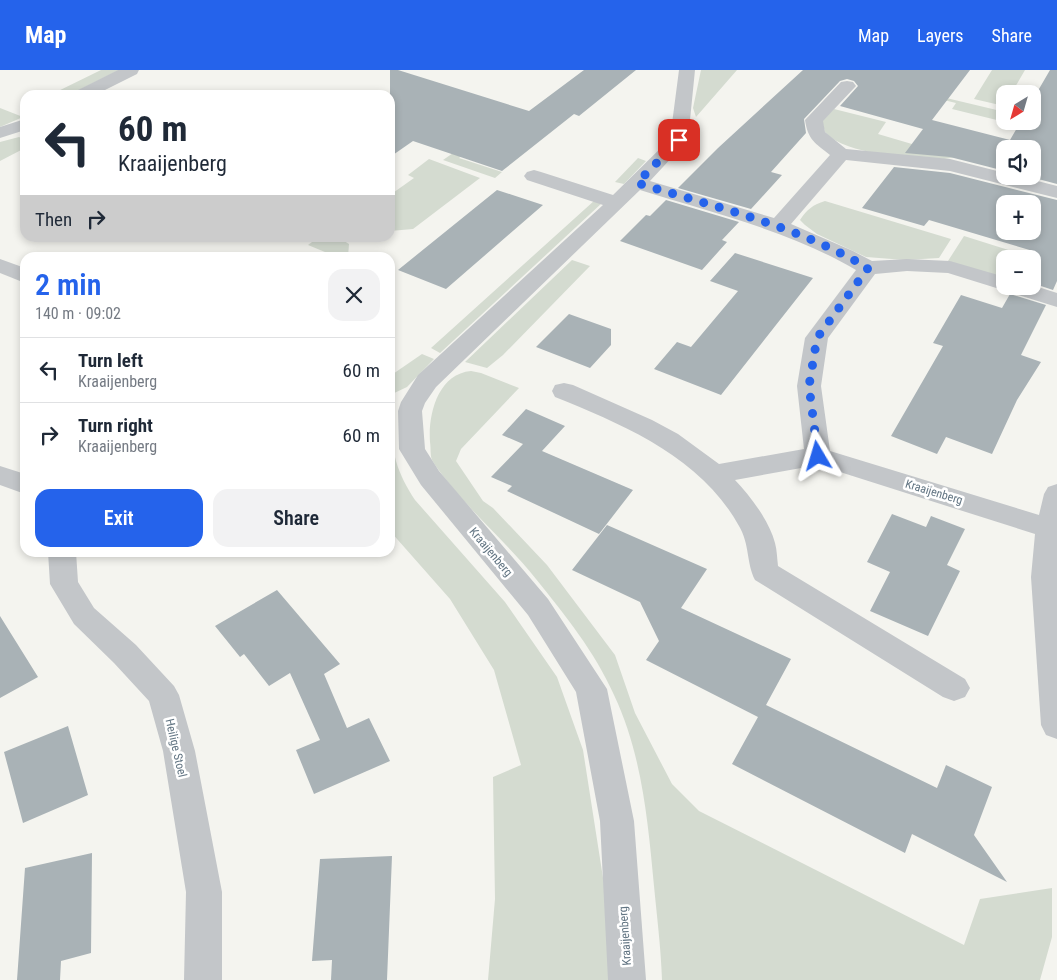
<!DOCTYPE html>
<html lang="en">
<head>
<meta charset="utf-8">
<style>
	body { margin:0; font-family:"Roboto Condensed",sans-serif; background:#f2f2f3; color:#1f2937; height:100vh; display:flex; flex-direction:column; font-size:19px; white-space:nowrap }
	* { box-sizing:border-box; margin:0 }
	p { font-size:16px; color:#747a83 }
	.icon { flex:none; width:28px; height:28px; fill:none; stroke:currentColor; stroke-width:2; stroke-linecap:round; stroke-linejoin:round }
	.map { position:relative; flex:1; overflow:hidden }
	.details { position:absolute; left:20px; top:182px; width:375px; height:305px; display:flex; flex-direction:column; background:#fff; border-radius:15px; box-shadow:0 2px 8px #0003 }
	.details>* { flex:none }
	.guide { position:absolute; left:20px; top:20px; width:375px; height:152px; border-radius:15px; box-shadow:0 2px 8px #0003; background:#fff; color:#1f2937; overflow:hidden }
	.needle { width:32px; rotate:217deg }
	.fabs { position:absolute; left:996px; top:15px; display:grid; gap:10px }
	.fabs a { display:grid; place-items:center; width:45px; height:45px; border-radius:10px; background:#fff; box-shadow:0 2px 8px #0003; font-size:25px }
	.pin { position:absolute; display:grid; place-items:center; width:42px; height:42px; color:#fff; margin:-21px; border-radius:10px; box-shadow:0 2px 8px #0006 }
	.me { position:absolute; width:55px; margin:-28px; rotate:353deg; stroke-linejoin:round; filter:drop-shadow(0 0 4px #0008) }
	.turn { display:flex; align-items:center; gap:18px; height:105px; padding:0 15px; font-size:22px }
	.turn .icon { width:65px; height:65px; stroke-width:2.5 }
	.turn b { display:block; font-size:35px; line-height:42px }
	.then { display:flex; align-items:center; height:48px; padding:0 15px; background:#0003; gap:10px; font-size:19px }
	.round { display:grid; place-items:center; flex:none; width:52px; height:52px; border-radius:15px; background:#f2f2f3 }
	.head { display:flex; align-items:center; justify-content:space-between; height:85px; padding:0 15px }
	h1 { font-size:30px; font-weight:600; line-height:38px; color:#2563eb }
	.action { display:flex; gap:10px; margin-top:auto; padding:10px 15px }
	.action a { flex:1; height:58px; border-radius:15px; background:#2563eb; color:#fff; font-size:20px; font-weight:600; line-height:58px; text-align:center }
	.action a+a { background:#f2f2f3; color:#1f2937 }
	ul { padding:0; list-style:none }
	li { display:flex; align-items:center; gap:15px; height:65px; padding:0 15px; border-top:1px solid #e0e1e3 }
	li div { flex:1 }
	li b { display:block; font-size:19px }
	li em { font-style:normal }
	header { display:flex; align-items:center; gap:30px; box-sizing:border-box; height:70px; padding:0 25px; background:#2563eb; color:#fff }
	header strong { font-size:24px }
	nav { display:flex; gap:28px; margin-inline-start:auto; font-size:18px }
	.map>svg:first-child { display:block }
	.green { fill:#d4dbd0 }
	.building { fill:#a9b2b6; fill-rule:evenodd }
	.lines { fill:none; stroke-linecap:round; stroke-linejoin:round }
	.street { fill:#c3c6c9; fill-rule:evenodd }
	.route { stroke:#2563eb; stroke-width:9; stroke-dasharray:0 16.2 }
	.labels { text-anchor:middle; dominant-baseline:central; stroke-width:5; stroke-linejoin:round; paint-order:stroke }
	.street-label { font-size:12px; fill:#617482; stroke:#fff }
</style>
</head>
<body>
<header>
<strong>Map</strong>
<nav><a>Map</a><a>Layers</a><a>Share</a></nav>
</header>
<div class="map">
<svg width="1057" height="910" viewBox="0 0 1057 910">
	<rect width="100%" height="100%" fill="#f4f4ef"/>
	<path class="green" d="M101,0H119L69,25H50Z
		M701,0H737L696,47L693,38Z
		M992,0H1025L1011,24H1005L1004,36L974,29Z
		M875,11L1005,42V51H1015L1013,54L952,39L956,33L874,13Z
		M0,38L23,47L0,57Z
		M834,39L886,52L878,64L956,87L944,89C913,86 847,87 825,62L822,51Z
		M19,67L25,70V78L0,91V72Z
		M456,81L464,84L459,88L502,102L495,108L443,90Z
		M638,88L646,91L624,114L615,112Z
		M429,89L480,108L413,159L390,161V125L414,108L408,105Z
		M595,130L602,133L440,283L431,278Z
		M825,131L951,169L939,188L905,190L866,187L817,164L805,155L800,150C807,139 813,135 825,131Z
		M964,166L1021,184L1018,189H1005V209L948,191Z
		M341,169L349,174L348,187H337L308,175L312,172Z
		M572,190L590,196L503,285L487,298L465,292Z
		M422,284L434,289L407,317L390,325V306Z
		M471,301L481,303L519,318L461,379L456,391L483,431L493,438L547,495L615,585L635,643L672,714L699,741L964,875L980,829L1052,818V867L1040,910H662C661,879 657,847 654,816C648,752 642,684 614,625C595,582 565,545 536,509C512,479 483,453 457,423C449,413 439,402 432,390C430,385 431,378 430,372C428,344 438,304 471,301Z
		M390,364C395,373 393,381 396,391C400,405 407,418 415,430L505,532L557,607L583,680L606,827L610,910H488L495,829L493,707L521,695L494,600L450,529L390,461Z"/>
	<path class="building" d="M390,0H398L529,41L584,0H636L579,46L574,44L502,101L413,71L390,87Z
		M803,0H970L932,50L1010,70L1021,51H1032V31L1050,0H1057V114L1027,106H1032V79H1005V101L950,87L905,83L923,59L840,36L858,16L854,11L847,9L840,11L804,49L806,63L771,102L782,105L751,139L678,118L718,78Z
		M894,97L950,103L1057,130V211L1053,220L1032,213V189H1029L1033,181L929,150L924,156L862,138ZM1005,134H1032V161H1005Z
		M497,120L543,135L446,219L398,200Z
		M666,130L739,152L722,170L727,172L702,200L620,171L646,145L650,146Z
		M735,183L813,208L721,325L654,299L677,272L691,277L738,221L710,211Z
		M1010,224L1046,235L1021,285L1041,292L1017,330L992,384L946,367L937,384L891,366L943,276L933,273L961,225L1002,238Z
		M569,244L611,259V275L590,298L536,277Z
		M526,339L565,356L542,381L633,420L599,464L507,421L512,416L491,407L523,374L502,365Z
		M892,444L926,457L931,446L965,459L947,495L960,501L928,566L870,541L890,502L867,492Z
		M607,455L707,499L681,538L791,589L766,635L937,718L946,695L992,717L974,765L1007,812L912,764L905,783L732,694L758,647L646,590L659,571L640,532L572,500Z
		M277,520L340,594L324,604L347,658L369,648L390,691L314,724L296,680L320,670L290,603L269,616L244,584L240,587L215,556Z
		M0,546L38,607L0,628Z
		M68,656L88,725L23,753L4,682Z
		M92,783L91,883L61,891L60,910H17L25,798Z
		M392,786L387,910H331L332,890L312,891L320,789Z"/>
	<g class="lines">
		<path class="street" d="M118,0H139L137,4L95,25H73L76,21Z
			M679,0H695L688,70L650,111L774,148L830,85C815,73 808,70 805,50L841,12L847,11L853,12L856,16L823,51L825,62L846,79L950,89L1005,103V106H1018L1057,116V128L950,101L846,90L791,154L853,181L872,191L907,189L950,191L1005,207V216L1032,215L1057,223V237L948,203L907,201L875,204L828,268L821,316L830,381L1039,445L1044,424L1048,417L1057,414V669L1046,665L1041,655L1031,507L1035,464L818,395L735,410C750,426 769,450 775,473C777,480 777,488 778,496L965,609L970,618L965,627L954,631L943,627L755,510C746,492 750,475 739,456C701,387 624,355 555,327L552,321L555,315L564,313L573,315L652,350L678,364L719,394L804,379L797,316L805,268L856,200C790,161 713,143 640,120L436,317L425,333L422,341L425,379L439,401L548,529L607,619L634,751L646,910H608L600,751L576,622L528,545L421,415L399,379L398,341L401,332L418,305L603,135L527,110L524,106L527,102L534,100L541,102L613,125L670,69Z
			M25,49V60L0,68V57Z
			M0,189L25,198V213L0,203Z
			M0,396L25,404V424L0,415Z
			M48,482H76L78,512L94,538L136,575L174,616L179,625L195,681L222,822V910H184L186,822L163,681L149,631L114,593L74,554L50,514Z"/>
	</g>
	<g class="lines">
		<path class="route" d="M679,70L637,113C716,137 797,156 868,198L817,268L809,316L818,386"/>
	</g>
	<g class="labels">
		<g class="street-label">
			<text transform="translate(934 422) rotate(17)">Kraaijenberg</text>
			<text transform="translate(491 482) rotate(50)">Kraaijenberg</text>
			<text transform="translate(176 678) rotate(77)">Heilige Stoel</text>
			<text transform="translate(625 866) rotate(-94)">Kraaijenberg</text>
		</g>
	</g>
</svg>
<div class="fabs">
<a><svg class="needle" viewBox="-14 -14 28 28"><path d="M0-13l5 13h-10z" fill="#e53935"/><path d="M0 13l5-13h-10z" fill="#747a83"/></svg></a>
<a><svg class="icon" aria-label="sound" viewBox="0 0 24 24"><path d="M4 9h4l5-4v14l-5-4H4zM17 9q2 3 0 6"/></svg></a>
<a>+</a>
<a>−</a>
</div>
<div class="pin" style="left:679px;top:70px;background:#d93025"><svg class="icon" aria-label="arrive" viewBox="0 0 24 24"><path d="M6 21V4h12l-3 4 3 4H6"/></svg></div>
<svg class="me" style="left:818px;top:386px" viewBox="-20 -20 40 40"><path d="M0-17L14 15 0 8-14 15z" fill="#2563eb" stroke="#fff" stroke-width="4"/></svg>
<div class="guide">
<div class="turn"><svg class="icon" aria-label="left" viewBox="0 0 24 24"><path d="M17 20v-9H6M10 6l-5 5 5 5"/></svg><div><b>60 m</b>Kraaijenberg</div></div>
<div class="then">Then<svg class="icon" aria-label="right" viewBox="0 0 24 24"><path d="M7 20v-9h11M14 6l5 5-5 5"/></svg></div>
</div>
<section class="details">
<div class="head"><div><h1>2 min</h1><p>140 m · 09:02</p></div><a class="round"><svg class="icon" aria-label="close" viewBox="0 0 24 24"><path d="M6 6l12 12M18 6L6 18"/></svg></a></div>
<ul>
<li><svg class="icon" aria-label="left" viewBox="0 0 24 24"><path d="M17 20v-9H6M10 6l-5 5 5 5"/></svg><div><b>Turn left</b><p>Kraaijenberg</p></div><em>60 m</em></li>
<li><svg class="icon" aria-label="right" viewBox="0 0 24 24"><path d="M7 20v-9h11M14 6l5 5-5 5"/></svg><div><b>Turn right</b><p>Kraaijenberg</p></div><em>60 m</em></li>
</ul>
<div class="action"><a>Exit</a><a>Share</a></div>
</section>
</div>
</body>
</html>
